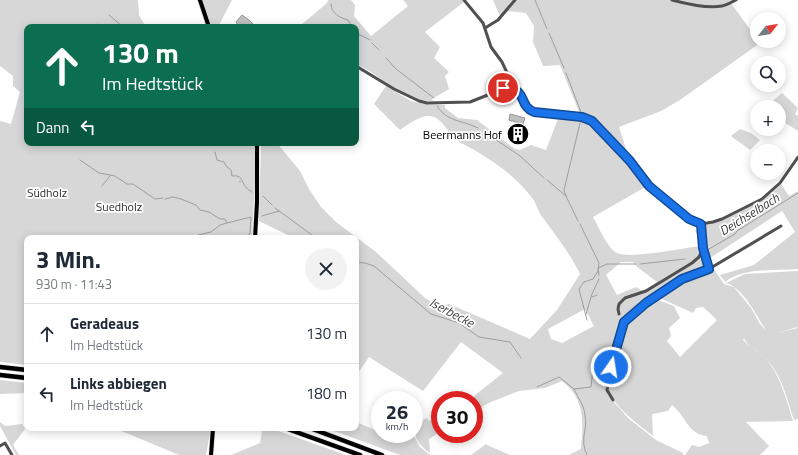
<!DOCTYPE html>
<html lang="de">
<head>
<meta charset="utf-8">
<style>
	body { margin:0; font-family:"Titillium Web",sans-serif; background:#f2f2f3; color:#1f2937; height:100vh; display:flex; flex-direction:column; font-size:15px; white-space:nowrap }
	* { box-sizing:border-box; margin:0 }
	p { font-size:13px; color:#747a83 }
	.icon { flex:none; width:22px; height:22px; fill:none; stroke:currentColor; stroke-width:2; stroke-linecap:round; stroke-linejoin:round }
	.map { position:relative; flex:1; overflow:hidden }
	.drawer { position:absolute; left:24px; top:235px; width:335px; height:196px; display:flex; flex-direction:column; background:#fff; border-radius:8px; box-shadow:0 2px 10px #0003 }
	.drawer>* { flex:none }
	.top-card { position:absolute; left:24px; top:24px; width:335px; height:122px; border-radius:8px; box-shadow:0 2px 10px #0003; background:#0b6e4f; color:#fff; overflow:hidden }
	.needle { width:26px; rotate:59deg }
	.tools { position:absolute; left:750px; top:12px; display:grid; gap:8px }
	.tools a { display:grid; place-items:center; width:36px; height:36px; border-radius:50%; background:#fff; box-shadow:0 2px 10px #0003; font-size:20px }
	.speed { position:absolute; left:371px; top:391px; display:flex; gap:8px; font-size:20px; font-weight:700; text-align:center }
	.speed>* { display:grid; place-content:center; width:52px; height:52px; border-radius:50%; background:#fff; box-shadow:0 2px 10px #0003; line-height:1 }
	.speed small { font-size:10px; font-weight:400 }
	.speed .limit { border:6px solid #d22; background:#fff; color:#111 }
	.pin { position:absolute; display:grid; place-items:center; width:34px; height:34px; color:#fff; margin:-17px; border:2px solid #fff; border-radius:50%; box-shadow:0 1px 4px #0007 }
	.me { position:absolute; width:44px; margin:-22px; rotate:13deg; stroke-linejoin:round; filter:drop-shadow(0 0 3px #0008) }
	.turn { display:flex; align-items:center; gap:14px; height:84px; padding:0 12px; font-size:18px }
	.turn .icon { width:52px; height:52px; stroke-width:2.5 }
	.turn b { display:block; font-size:28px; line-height:34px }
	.then { display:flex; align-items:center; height:38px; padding:0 12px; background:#0003; gap:8px; font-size:15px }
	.round { display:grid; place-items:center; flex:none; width:42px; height:42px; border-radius:21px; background:#f2f2f3 }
	.summary { display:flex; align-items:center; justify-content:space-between; height:68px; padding:0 12px }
	h1 { font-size:24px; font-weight:700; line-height:30px }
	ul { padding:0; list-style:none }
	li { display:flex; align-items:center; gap:12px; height:60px; padding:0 12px; border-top:1px solid #e0e1e3 }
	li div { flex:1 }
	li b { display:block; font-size:15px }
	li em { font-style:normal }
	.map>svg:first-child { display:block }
	.green { fill:#d7d7d7; fill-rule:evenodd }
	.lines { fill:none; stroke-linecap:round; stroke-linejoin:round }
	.stream { stroke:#9e9e9e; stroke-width:1 }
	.building { fill:#c0c0c0; stroke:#949494 }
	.minor-tunnel { stroke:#d9d9d9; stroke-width:3; stroke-dasharray:3 1.5; stroke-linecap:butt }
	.major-casing { stroke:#dbdbdb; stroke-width:5 }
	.highway-casing { stroke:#dbdbdb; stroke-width:5.5 }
	.minor { stroke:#505050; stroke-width:3 }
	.major { stroke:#000; stroke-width:4 }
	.highway { stroke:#000; stroke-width:4.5 }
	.route-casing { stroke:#114b97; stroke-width:10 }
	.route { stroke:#1a73e8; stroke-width:7 }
	.labels { text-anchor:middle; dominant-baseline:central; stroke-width:3.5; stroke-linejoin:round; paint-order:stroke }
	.poi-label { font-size:12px; fill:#000; stroke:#fff; text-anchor:end }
	.park-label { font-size:12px; fill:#2e2e2e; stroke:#fff }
	.water-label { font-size:13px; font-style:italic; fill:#3f3f3f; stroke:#fff }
</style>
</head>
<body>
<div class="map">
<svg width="798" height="455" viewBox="0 0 798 455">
	<rect width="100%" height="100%" fill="#fff"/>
	<path class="green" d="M0,0H138L139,15L146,27H27V143H255L256,160L252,238H27V365L0,362V121L11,124L20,92L13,86V76L0,66Z
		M197,0H232L218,27H206Z
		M328,0H351L355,5L354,16L371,36L408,6L403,0H462L464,2L425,32L440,47L434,58L449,72L445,76L449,89L432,99L433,101C403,103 382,75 356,64V27H302L301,25L327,3Z
		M493,0H514L500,16Z
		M516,0H736L731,3L757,39V41L760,43L680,100L661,111L619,127L628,155C615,140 601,117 580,114L560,65L543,66L533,42L534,26L526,13L507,11Z
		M386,86L411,101L425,104L445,105V108L458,118L477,120L515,149L520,150L531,145L546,150L559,116C568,116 578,116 586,119C606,126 633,170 647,186L593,217C598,226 608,249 617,253C630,259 678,249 694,247L699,246V238L695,230H700L706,266C702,273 694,273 687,276C676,280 666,289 657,295L658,300L674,306L680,318L669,328L671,336L667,341L680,357L717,320L703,307L696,308L693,313L660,298L659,296C665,291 680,280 686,278C695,274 705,273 713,268L724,284L734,287L751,308L760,324L766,330C757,317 743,287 726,283L745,274L798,271V327L777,333L798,328V419L794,420C787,399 781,372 764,357C758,351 747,346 744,338L743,340C749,346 758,351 765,358C780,374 787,401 793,421L746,422L769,446L760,455H685L692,445L699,447L709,443L707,436C687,434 687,417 672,405L668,411L652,414L653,436C637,423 616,409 608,389L614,356L622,333L620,332L613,355L606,389L608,395L628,418L656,440L683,453V455H569L581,449C583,422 586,400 562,381L545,388L519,391L491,402L474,411V400H469L503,373L461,342L423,391L369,357L356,376V238H294L259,221L261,143H277L300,171L309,189L321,207L336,222L376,252L425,298L443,309L445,305L449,304L530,339L557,310L580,274C570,253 556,236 543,218C538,212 537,205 533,199C512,171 482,153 451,138C449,131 446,127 441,122C428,108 412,122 400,130L374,104ZM621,262H633L636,266L657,282L643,291L636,287L617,295L606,275ZM585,309L594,326L562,343L551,339L548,329Z
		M782,93L798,108L795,114L798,116V131L779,119V107H765Z
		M740,129L751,133L760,140L750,150L731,136Z
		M781,184L789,196L798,191V269C774,271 745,267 725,282L720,275L754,265L795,232L782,211L707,260L702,228C705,224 711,224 716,222C739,212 764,202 781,184Z
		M0,380L27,383V393L0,394Z
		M440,417V432L429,439L430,453C422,448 414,439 414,429L423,420L427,418L429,421Z
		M0,422L5,426L22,424L25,429L13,445L19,455H16L0,426Z
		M356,422L380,432V434H413L420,447L430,455H400L326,428H356Z
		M120,428H211L206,455H179L119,430Z
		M253,428H270L346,455H231L260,443L262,431Z
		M486,444L487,445L510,455H471Z"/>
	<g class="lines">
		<path class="stream" d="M535,0L547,29
			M331,4C331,13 340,18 348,20L352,27
			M109,15L123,27
			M95,27L97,24
			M356,33L370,40
			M549,33L564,68
			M372,43L379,50
			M386,58L396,69L434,98
			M566,73L582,115
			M437,106C447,122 462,120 478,128
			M483,131L520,156L544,178
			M215,152L217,160L224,162L226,166L231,170L232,176C246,174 239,186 252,192
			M80,160L99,173L115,176L127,184H133L155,199L163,198
			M547,180L566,196L578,221
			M240,181V182
			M102,186L110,176
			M263,196L272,205
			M566,196L564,190L581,119
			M165,199L173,197L181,199L196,205L200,210L209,212L220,219H225L227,223
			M275,208L316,238
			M262,216L279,211
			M580,224L599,263L598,271L593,279L584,282L579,289L587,320
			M194,238L198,235L211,232L220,225L227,223L251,217L250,233L247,238
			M709,249L735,234L737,231L798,193
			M356,262L365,263L374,266L431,314L459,323L479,337L510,342L521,358
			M640,264L685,259
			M599,275L598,268L607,264H636
			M592,297L597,295
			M586,314L592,294L599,279
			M537,387L559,377L574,389
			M587,455C579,438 588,431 585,415C584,405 578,398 574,389L591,387L593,368"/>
	</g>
	<path class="building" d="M242,15L249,20L256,27H237L238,25L236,22Z
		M510,114L525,118L523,124L509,120Z"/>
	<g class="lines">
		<path class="minor-tunnel" d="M619,314L622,319"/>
		<g class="major-casing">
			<path id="major" d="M200,0L209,27
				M255,238L257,202V143
				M211,455L213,428"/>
		</g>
		<g class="highway-casing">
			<path id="highway" d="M0,367L27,370
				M0,375L27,378
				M285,428L360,455
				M310,428L382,455"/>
		</g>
		<path class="minor" d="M464,0L483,23L491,47L502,62L511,81L512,88
			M672,0C687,4 707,9 722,6C727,5 732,2 736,0
			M485,28L498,20L515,0
			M356,66L394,89L419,101L427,103L470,102L503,89L512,88L520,93L528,108L532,112L581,117L592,121L630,161L649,186L689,219L701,224L713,222L722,219L762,199L780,183L798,157
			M701,224L703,248L709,269L781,226
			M619,314L618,309L619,304L625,298L646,291L692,263L699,257L703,248
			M613,400L607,390L613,356L623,322L647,303L681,279L709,269
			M0,446L5,443L12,455"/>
		<use href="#major" class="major"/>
		<use href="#highway" class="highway"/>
	</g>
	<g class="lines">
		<g class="route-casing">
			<path id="route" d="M503,88C529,88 517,105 534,112L582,117L592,121L630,161L649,186L689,219L701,224L703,248L709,269L682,279L646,303L624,322L611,367"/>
		</g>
		<use href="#route" class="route"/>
	</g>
	<defs>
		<g id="building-disc" transform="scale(1.15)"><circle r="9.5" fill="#000" stroke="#fff"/><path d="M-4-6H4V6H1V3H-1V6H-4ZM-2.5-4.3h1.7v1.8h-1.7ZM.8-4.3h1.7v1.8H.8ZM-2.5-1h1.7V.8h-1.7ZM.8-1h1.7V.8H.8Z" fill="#fff"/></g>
	</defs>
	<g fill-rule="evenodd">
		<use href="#building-disc" x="518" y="134"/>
	</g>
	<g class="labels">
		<g class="poi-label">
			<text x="502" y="134">Beermanns Hof</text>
		</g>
		<g class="park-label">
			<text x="47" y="192">Südholz</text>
			<text x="119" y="206">Suedholz</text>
		</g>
		<g class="water-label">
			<text transform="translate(749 214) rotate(-32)">Deichselbach</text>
			<text transform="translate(452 312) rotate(28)">Iserbecke</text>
		</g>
	</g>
</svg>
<div class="tools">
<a><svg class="needle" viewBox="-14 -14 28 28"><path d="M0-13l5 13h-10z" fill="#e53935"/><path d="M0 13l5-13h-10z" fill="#747a83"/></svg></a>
<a><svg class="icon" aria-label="search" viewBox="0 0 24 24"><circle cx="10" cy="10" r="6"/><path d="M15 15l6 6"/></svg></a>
<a>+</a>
<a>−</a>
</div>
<div class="speed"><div>26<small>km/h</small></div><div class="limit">30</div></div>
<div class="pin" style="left:503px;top:88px;background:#d93025"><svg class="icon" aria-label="arrive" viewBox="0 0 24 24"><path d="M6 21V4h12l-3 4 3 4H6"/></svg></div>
<svg class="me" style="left:611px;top:367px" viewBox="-20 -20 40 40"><circle r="17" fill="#1a73e8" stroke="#fff" stroke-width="3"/><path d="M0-11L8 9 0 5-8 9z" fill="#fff"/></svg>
<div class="top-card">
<div class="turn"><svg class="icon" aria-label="ahead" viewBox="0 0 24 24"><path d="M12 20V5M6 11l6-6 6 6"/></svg><div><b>130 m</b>Im Hedtstück</div></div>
<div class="then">Dann<svg class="icon" aria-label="left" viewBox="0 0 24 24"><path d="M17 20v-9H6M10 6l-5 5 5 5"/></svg></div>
</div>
<section class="drawer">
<div class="summary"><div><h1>3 Min.</h1><p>930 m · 11:43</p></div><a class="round"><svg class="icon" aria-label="close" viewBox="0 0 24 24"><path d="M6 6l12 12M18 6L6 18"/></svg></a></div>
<ul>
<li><svg class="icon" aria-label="ahead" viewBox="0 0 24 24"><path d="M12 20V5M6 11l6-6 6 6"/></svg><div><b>Geradeaus</b><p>Im Hedtstück</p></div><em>130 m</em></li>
<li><svg class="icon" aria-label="left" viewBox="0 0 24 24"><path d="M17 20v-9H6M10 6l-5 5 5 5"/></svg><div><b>Links abbiegen</b><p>Im Hedtstück</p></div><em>180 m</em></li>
</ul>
</section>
</div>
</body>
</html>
